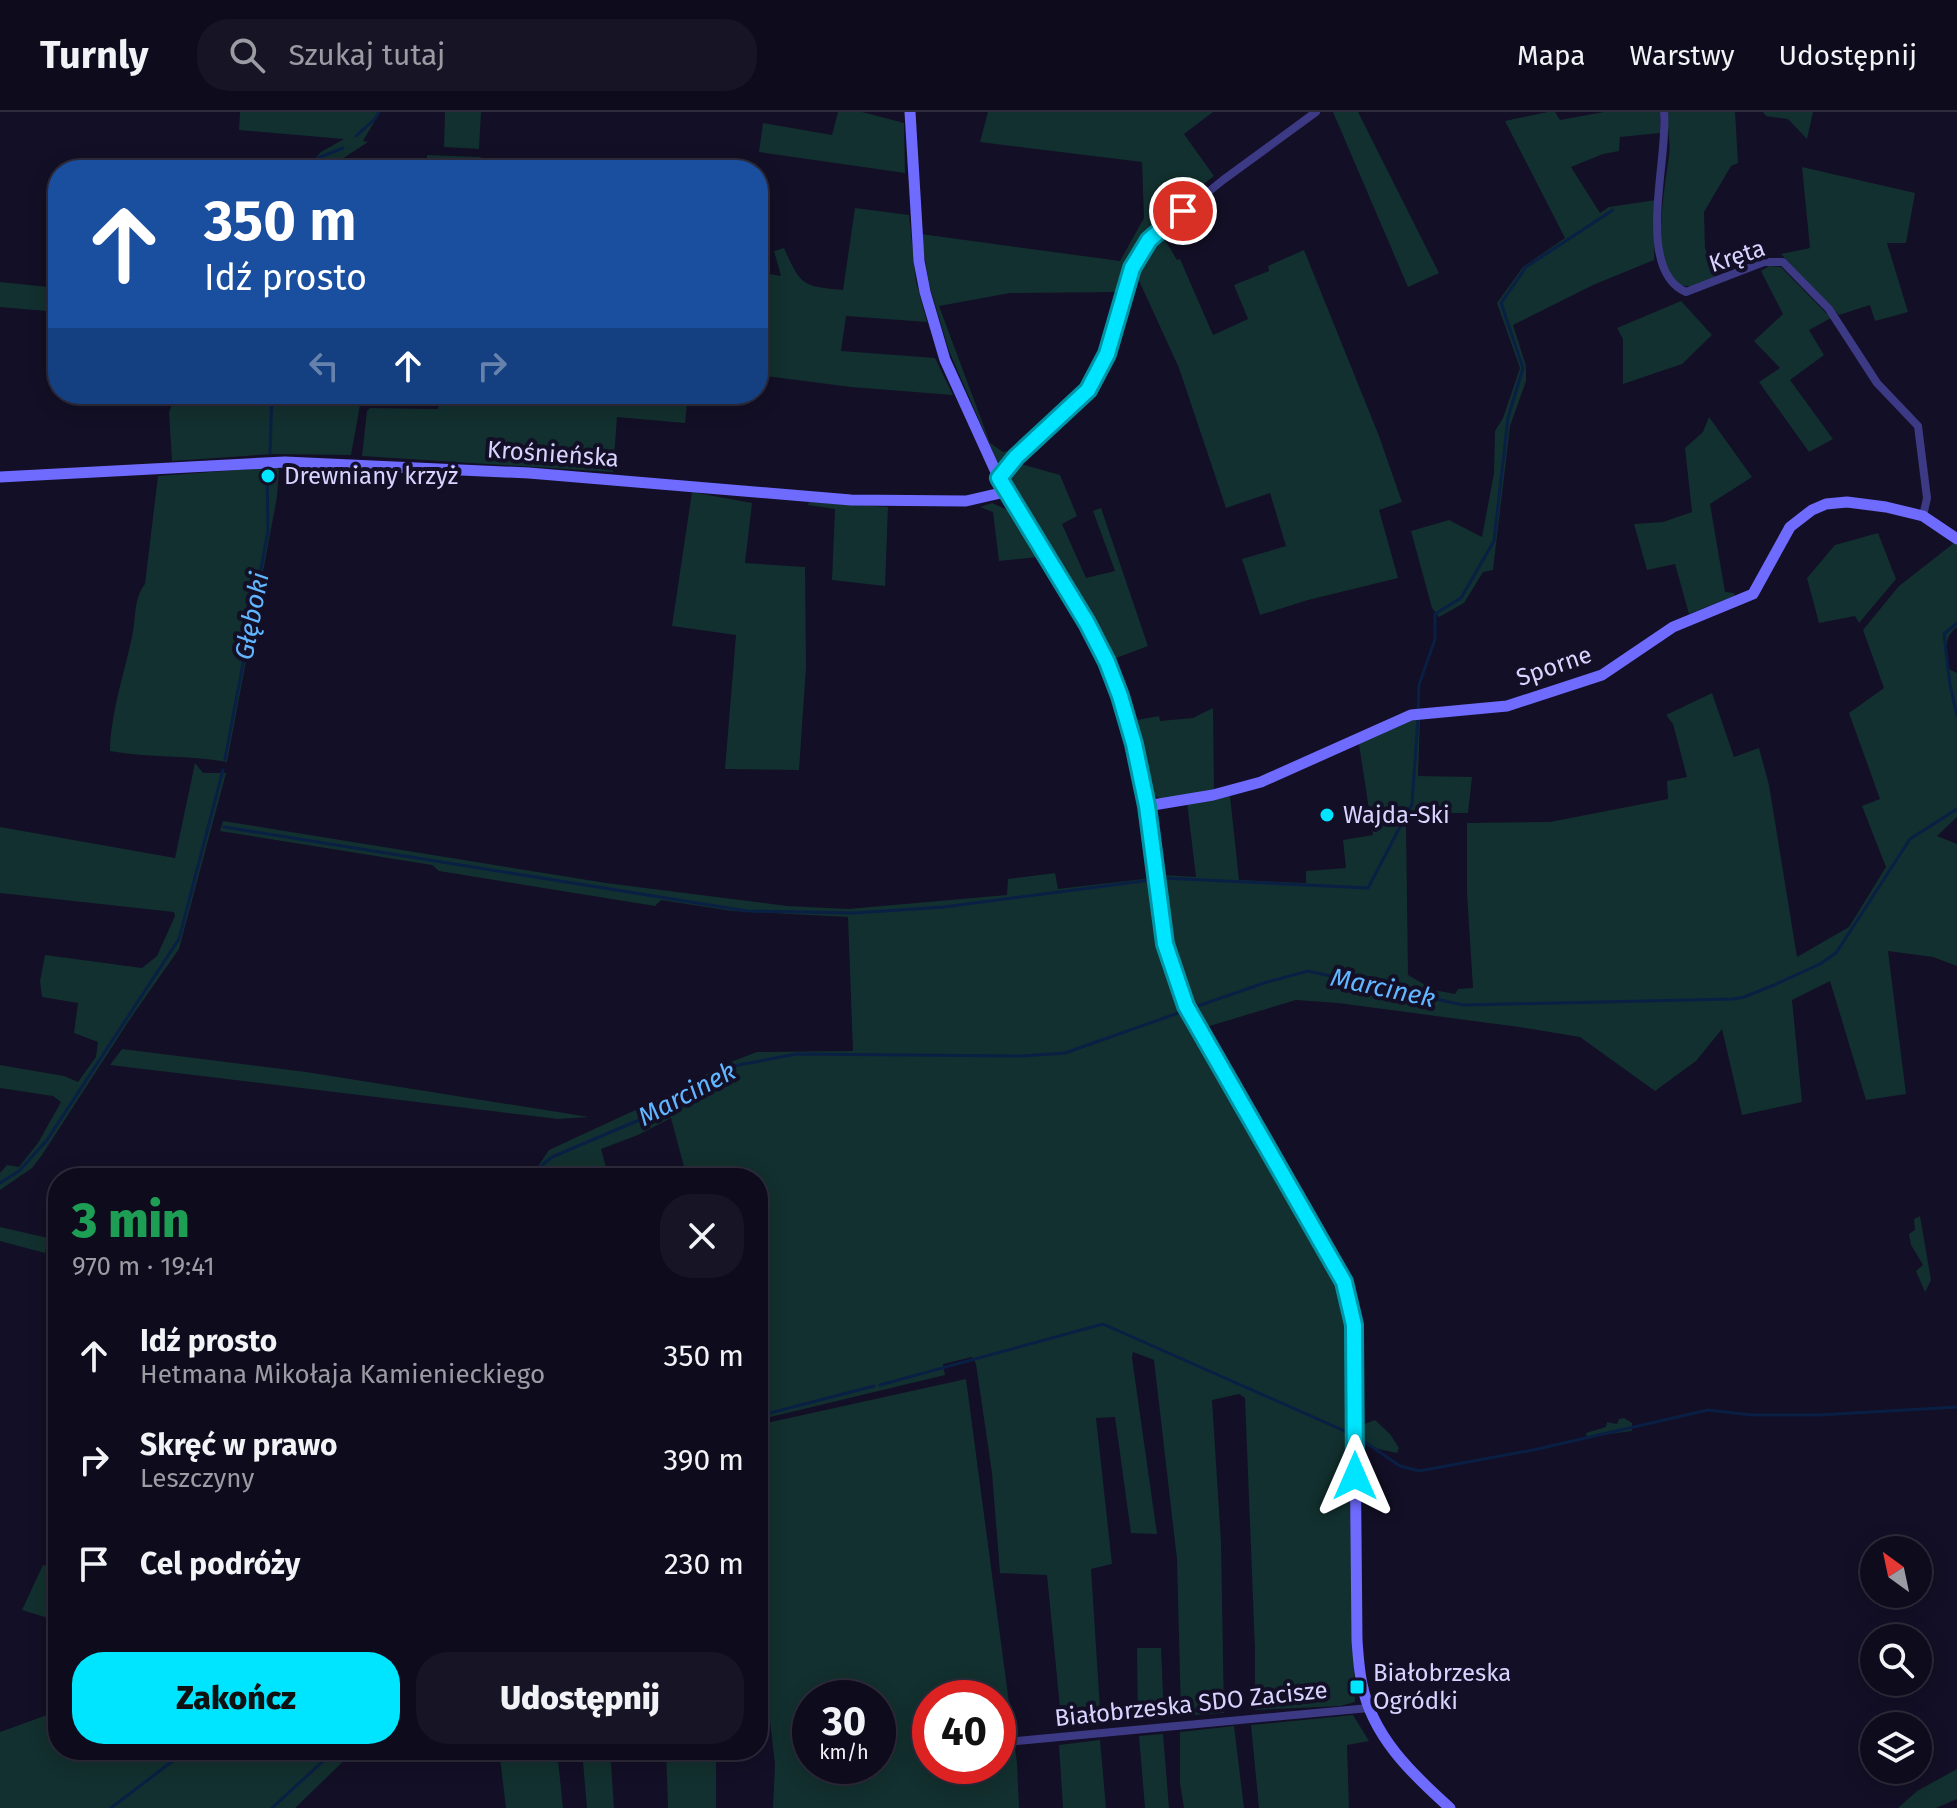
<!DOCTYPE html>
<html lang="pl">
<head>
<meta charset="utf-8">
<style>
	body { margin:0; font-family:"Fira Sans",sans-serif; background:#171425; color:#f1f3f6; height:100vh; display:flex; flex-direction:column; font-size:30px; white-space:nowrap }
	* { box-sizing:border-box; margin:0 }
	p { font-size:26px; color:#9b9ba3 }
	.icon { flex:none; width:44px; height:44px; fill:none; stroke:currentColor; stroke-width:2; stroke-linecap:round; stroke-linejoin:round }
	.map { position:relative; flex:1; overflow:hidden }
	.details { position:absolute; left:48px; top:1056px; width:720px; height:592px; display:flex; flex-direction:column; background:#0e0b1c; border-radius:32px; box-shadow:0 4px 20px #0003,0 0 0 2px #2e2b3b }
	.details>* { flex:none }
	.hud { position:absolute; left:48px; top:48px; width:720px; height:244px; border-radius:32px; box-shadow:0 4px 20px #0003,0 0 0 2px #2e2b3b; background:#1a4fa0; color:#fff; overflow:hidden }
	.needle { width:52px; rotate:327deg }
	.tools { position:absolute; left:1860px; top:1424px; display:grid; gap:16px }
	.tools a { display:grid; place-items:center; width:72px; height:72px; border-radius:50%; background:#0e0b1c; box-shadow:0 4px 20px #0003,0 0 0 2px #2e2b3b; font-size:40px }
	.speed { position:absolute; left:792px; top:1568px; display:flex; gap:16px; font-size:40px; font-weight:700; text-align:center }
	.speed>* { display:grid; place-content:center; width:104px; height:104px; border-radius:50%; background:#0e0b1c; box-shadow:0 4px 20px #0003,0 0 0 2px #2e2b3b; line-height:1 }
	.speed small { font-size:20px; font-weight:400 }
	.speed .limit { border:12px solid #d22; background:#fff; color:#111 }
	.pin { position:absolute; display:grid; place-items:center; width:68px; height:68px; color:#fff; margin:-34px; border:4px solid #fff; border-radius:50%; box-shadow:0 2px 8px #0007 }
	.me { position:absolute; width:88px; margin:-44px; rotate:0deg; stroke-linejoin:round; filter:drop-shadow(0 0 6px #0008) }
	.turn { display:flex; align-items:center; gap:28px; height:168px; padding:0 24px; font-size:36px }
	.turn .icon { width:104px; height:104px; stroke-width:2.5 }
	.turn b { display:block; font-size:56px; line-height:68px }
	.lanes { display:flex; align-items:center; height:76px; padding:0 24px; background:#0003; justify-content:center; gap:40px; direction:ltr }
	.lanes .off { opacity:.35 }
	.round { display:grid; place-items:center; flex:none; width:84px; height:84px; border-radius:32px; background:#171425 }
	.headline { display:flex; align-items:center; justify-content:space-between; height:136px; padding:0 24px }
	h1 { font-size:48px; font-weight:800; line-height:60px; color:#1e9e55 }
	.action { display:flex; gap:16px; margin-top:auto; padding:16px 24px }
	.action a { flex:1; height:92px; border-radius:32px; background:#00e5ff; color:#111; font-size:32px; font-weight:800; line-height:92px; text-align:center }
	.action a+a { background:#171425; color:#f1f3f6 }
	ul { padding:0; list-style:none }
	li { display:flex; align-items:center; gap:24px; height:104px; padding:0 24px }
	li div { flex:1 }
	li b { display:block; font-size:30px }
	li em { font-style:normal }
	header { display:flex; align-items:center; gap:48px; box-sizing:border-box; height:112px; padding:0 40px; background:#0e0b1c; border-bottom:2px solid #2e2b3b }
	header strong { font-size:38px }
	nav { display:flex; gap:44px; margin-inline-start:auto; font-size:28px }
	.search { width:560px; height:72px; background:#171425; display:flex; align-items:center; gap:20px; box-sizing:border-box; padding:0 28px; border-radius:32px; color:#9b9ba3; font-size:30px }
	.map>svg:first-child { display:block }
	.green { fill:#12302f; fill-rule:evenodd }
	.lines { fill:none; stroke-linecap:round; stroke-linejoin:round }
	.stream { stroke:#0a1f44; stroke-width:3 }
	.street { stroke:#3d3a85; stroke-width:8 }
	.secondary { stroke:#6f6bff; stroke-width:11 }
	.route-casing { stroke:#0095a6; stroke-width:20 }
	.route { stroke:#00e5ff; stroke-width:14 }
	.poi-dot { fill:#00e5ff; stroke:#130f26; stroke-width:3 }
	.labels { text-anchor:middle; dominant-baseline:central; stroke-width:8; stroke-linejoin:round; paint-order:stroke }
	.street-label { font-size:24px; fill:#d9d4ff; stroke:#130f26 }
	.poi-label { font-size:24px; fill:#d9d4ff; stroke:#130f26; text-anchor:start }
	.water-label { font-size:26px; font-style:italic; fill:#62b6ff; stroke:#130f26 }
</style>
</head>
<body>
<header>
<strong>Turnly</strong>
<div class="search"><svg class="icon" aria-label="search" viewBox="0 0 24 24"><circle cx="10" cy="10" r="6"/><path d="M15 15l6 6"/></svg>Szukaj tutaj</div>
<nav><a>Mapa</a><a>Warstwy</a><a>Udostępnij</a></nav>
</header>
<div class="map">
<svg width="1957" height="1696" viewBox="0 0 1957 1696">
	<rect width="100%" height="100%" fill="#130f26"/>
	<path class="green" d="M240,0H380L363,29L368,30L325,58H304L321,40L344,27L239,18Z
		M445,0H481L479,37L444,35Z
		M838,0H862L904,11L905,61L759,40L763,11L832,23Z
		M988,0H1213L1184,22L1214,64C1166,101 1137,121 1118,180L1010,181L939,194L990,331L1003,340L1012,338L1000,356L949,239L929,172L921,122L1120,149L1144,106L1142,50L980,30Z
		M1333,0H1358L1439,161L1408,175Z
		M1548,0H1555L1560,8L1604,0H1660V21L1620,25L1619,39L1603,42L1571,55L1600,101L1609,95L1656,88L1654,148L1593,173L1513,213L1526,254V269L1510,314L1493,458L1483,460L1464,491L1439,505L1432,496L1411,419L1449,408L1482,425L1494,361L1495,319L1503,306L1520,256L1497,191L1523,155L1565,126L1505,9Z
		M1667,0H1735L1738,51L1731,54L1704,100L1705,136L1715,165C1706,169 1694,176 1685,174C1646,166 1666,71 1669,44C1671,30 1667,14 1667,0Z
		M1763,0H1813L1807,27L1788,7L1766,4Z
		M427,43L481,45L480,58H426Z
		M1802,55L1915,81L1906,131H1887L1908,200L1875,209L1870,193L1839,203L1781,142L1810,136Z
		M855,96L909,103L916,169L927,210L846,204L841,239L935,246L953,283L851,275L758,263V160L781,164L774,139L784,136C801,174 802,174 843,178Z
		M1161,121L1177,148L1180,147L1213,223L1248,207L1234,173L1269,159L1268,154L1304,138L1379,324L1402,390L1379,398L1398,466L1308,488L1260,503L1242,447L1286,434L1270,381L1226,396L1179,256L1136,162Z
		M1769,154L1781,155L1831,206L1809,218L1824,243L1790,268L1833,327L1809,340L1759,270L1780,256L1754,229L1783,202L1761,159Z
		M0,170L58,176V200L0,195Z
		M1681,189L1712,223L1682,252L1623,272V227L1617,216Z
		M175,282H362L351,343L273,342L172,349L169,301Z
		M471,282H688L685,311L617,305L613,360L362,344L367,299L370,296L438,297L439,289L471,290Z
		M1709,305L1752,365L1710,392L1725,480L1734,481V484L1689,502L1675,452L1647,458L1634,412L1663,410L1692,400L1685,336L1703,320Z
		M1021,352L1060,363L1077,404L1062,412L1086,466L1115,459L1093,399L1101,396L1148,534L1111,548L1085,495L1009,370Z
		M276,355L279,357L277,385L227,650C188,643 149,646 110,639C111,598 125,560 133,520C136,503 134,486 145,472L158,364Z
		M692,380L752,391L745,451L805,455L806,555L799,658L725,657L736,523L672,514Z
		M809,390L888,395L885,474L832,468L835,397L808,393Z
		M992,391L1010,399L1039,445L999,449L993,400L980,395Z
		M1878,421L1896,467L1859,511L1855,504L1819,511L1807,466L1835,433Z
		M1954,431L1957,433V515C1943,526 1946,539 1947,556L1957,561V705L1937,724L1957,732V854L1933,845L1888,839L1906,982L1866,988L1830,869L1792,888L1802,990L1742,1003L1722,917L1696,949L1655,979L1580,925L1519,915L1338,891L1296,888L1203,916L1178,854L1161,763L1196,765L1187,690L1230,684L1239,768L1306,771V759L1346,756L1343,728L1373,723L1359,632L1400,611L1420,607L1418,664L1472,665L1468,701H1413L1406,713L1408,863L1434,878L1455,882L1458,877L1473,876L1467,781V711L1550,710L1668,687L1667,669L1687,665L1673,612L1666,603L1712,581L1734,645L1759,636L1769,673L1797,845L1849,815L1886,755L1862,694L1880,687L1849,601L1884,576L1863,518L1899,474Z
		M1213,596L1214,677L1162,688L1149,680L1132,609L1159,604L1160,609L1193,606Z
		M195,651L203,661H226L179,837L130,907L42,1043L32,1056L0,1078V1061L7,1053L19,1055L38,1031L61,990L53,984L0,976V953L64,964L78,970L96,945L98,930L74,921L78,891L42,885L40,869L45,843L142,856L157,844L175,804L174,800L0,781V715L175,746Z
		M223,709L606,771L787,794L848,797L1007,783L1008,767L1055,761L1058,777L1152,766L1162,845L1178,889L1270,1052L1327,1146L1346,1190L1355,1590L1340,1594L1255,1598V1537L1245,1286L1239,1282L1212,1288L1221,1430L1224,1601L1181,1604L1177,1447L1154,1248L1133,1240L1132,1246L1157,1422L1131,1421L1115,1305L1096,1306L1112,1452L1091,1457L1101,1612L1062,1616L1047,1463L1000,1461L992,1361L976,1252L972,1245L943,1252L945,1263L758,1308V1066H687L671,1006L638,1023L601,1037L609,1066H530L549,1038L657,988L728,951L757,940L853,939L848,805L732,799L661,788L655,794L439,759L432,753L220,719Z
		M122,937L306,960L589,1005L558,1007L110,953Z
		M1920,1104L1931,1168L1925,1180L1916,1159L1923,1153L1911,1133L1909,1122L1915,1118L1914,1107Z
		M0,1115L48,1126L45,1141L0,1129Z
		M966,1267L1017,1651L1019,1696H773L775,1652L758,1504V1313ZM810,1586H878V1654H810ZM930,1586H998V1654H930Z
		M1624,1306L1632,1311V1319L1587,1325L1586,1321L1606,1315L1607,1310L1617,1312L1619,1307Z
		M1375,1308L1390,1322L1399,1336L1397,1341L1369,1335L1360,1327L1362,1313Z
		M43,1453L58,1455V1509L22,1498Z
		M1137,1536H1161L1164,1606L1138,1608Z
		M58,1599V1638H355L295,1696H0V1620Z
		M1353,1603L1369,1629L1347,1633L1349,1696H1259L1251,1613Z
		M1234,1614L1244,1696H1184L1180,1671V1620Z
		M1163,1622L1169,1696H1145L1139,1624Z
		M1100,1628L1106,1696H1063L1059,1633Z
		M499,1638H557L563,1696H506Z
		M582,1638H610L614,1696H587Z
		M666,1638H716V1696H668Z
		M1957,1657V1687L1936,1696H1898L1917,1679Z"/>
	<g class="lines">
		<path class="stream" d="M356,24L375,7L379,0
			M307,58L318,46L343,36
			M270,341L272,282
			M1957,511L1944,522L1950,573L1957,604
			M1418,599L1419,573L1435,527V502L1461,486L1494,429L1508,306L1523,256L1501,191L1526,155L1613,98
			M225,647L268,419L267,359
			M224,715L747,799L854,801L944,795L1151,768
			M1162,766L1368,776L1412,692L1418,606
			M1192,896L1267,870L1308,859L1463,893L1733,887L1744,885L1774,873L1820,852L1836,841L1910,727L1957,697
			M535,1066L542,1053L552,1045L651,1003L733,954L797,942L1022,944L1065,941L1184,899
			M0,1071L19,1059L47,1028L179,827L223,658
			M880,1273L1103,1212L1347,1320
			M758,1304L874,1274
			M1362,1328L1400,1354L1419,1359L1533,1338L1708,1298L1752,1303H1819L1957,1295
			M111,1696L187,1638
			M272,1696L335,1638"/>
		<path class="street" d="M1664,0C1669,45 1634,158 1686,180L1764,150H1783L1829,197L1877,271L1918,314L1927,386L1923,404
			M999,366L1016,345L1088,278L1107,242L1132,156L1149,128L1223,68L1316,0
			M1017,1629L1369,1596"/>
		<path class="secondary" d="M910,0L919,149L925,180L945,248L1005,380L1087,511L1107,550L1125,601L1141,662L1165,832L1186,894L1344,1170L1354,1213L1357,1528C1358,1543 1359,1558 1362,1572C1372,1624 1412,1662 1450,1696
			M0,365L285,350L529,361L851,388L966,389L1005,380
			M1147,694L1213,683L1261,670L1411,603L1507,594L1602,563L1673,515L1753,482L1790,415L1812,398L1826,392L1847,390L1886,395L1923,404L1957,427"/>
	</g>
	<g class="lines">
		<g class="route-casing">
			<path id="route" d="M1183,99L1149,128L1132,156L1107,242L1088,278L1016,345L999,366L1087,511L1107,550L1120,584L1134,632L1147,694L1165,832L1186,894L1344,1170L1354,1213L1355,1364"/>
		</g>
		<use href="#route" class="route"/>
	</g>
	<g class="poi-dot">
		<circle cx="268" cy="364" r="8"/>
		<circle cx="1327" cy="703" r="8"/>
		<rect x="1349" y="1567" width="16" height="16" rx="4"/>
	</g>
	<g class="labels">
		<g class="street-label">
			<text transform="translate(1737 144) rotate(-18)">Kręta</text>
			<text transform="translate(553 342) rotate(4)">Krośnieńska</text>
			<text transform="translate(1554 554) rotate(-19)">Sporne</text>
			<text transform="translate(1191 1592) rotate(-6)">Białobrzeska SDO Zacisze</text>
		</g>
		<g class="poi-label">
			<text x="284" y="364">Drewniany krzyż</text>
			<text x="1343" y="703">Wajda-Ski</text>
			<text x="1373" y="1561">Białobrzeska<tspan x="1373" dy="28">Ogródki</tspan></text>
		</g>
		<g class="water-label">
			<text transform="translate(252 504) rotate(-79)">Głęboki</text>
			<text transform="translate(1383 876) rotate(12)">Marcinek</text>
			<text transform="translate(687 982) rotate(-28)">Marcinek</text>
		</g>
	</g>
</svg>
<div class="tools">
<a><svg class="needle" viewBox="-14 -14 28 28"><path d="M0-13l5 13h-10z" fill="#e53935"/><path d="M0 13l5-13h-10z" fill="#9b9ba3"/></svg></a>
<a><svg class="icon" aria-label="search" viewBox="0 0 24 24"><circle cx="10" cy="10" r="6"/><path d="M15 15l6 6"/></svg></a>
<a><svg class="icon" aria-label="layers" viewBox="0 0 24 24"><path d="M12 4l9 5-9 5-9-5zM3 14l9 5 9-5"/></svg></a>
</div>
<div class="speed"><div>30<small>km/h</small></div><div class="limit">40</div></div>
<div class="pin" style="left:1183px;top:99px;background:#d93025"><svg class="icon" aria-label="arrive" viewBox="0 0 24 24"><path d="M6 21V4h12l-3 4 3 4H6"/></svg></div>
<svg class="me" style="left:1355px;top:1364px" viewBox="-20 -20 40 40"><path d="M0-17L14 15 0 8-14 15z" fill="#00e5ff" stroke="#fff" stroke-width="4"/></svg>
<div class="hud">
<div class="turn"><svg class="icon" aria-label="ahead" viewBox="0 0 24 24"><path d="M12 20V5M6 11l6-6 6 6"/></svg><div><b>350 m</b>Idź prosto</div></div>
<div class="lanes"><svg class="icon off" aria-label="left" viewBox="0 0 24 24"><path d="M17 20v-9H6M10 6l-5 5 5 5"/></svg><svg class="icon" aria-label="ahead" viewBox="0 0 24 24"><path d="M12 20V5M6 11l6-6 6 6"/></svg><svg class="icon off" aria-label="right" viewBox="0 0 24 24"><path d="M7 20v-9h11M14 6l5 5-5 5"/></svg></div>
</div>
<section class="details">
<div class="headline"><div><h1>3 min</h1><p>970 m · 19:41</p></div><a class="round"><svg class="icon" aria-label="close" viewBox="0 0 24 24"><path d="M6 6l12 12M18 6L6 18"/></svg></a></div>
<ul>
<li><svg class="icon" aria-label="ahead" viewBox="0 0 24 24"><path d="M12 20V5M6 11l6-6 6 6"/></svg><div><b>Idź prosto</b><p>Hetmana Mikołaja Kamienieckiego</p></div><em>350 m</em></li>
<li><svg class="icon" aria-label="right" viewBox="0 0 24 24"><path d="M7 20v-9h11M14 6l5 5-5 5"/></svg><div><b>Skręć w prawo</b><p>Leszczyny</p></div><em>390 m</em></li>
<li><svg class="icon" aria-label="arrive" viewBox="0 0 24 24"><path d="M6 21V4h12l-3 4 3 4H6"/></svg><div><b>Cel podróży</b></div><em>230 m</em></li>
</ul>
<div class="action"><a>Zakończ</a><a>Udostępnij</a></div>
</section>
</div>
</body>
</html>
